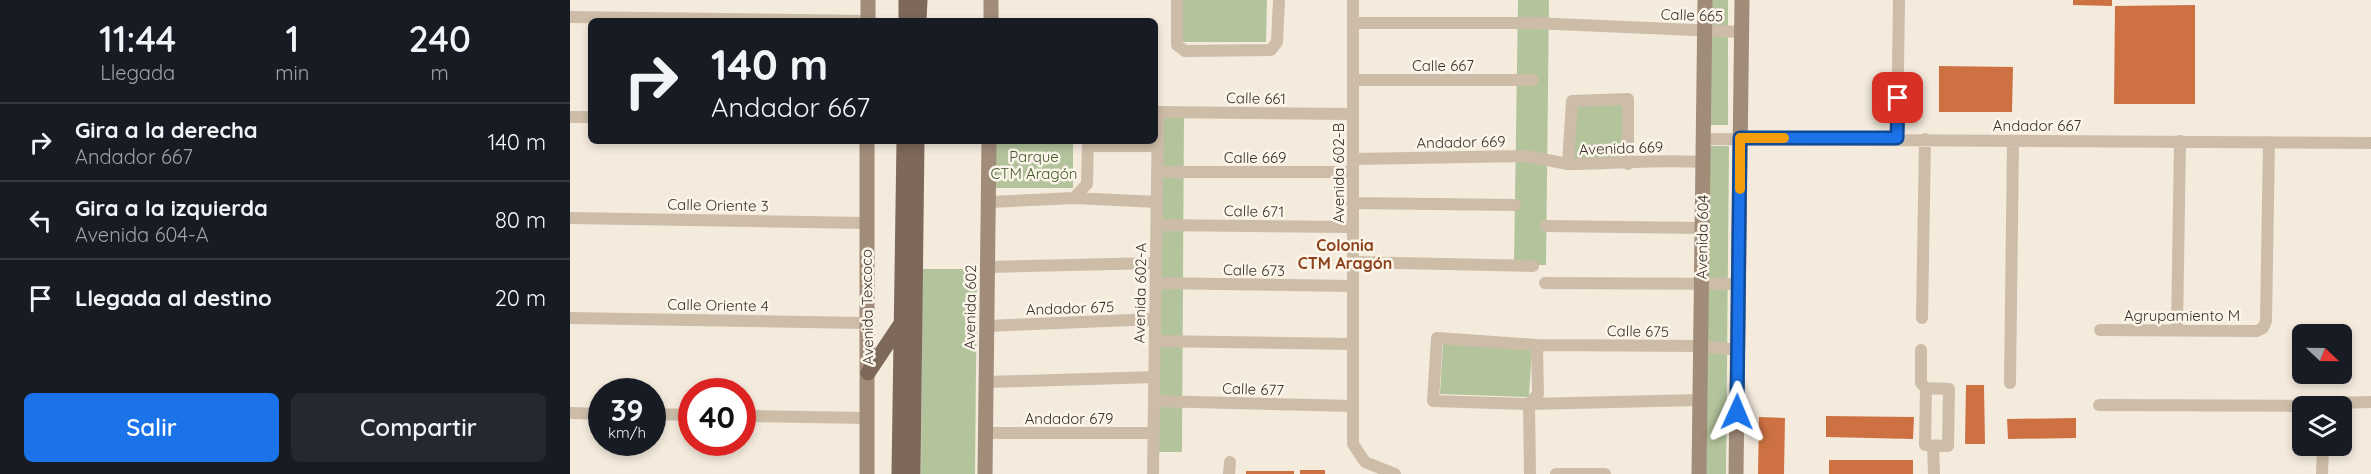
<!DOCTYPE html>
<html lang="es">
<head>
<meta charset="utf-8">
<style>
	body { margin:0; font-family:Quicksand,sans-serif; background:#242831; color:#f1f3f6; height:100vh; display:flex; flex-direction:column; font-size:22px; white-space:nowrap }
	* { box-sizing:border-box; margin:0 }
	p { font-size:20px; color:#9ea1a6 }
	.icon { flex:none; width:33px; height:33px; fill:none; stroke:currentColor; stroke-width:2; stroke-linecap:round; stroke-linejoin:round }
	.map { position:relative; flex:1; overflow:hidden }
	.sheet { display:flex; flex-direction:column; background:#171b24; width:570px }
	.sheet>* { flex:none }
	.hud { position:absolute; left:18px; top:18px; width:570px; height:126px; border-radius:9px; box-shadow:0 3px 9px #0003; background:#171b24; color:#f1f3f6; overflow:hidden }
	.needle { width:39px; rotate:112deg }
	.fabs { position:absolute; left:1722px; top:324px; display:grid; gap:12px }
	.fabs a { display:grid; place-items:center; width:60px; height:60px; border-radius:9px; background:#171b24; box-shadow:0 3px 9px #0003; font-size:30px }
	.speed { position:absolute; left:18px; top:378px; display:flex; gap:12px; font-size:30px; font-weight:700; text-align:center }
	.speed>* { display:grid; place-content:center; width:78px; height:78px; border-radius:50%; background:#171b24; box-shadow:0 3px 9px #0003; line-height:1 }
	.speed small { font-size:15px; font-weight:400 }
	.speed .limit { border:9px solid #d22; background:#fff; color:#111 }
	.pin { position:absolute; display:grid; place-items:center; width:51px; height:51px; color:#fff; margin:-26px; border-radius:12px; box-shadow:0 3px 9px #0006 }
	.me { position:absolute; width:66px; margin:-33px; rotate:1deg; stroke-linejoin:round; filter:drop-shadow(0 0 4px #0008) }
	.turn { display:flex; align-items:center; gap:21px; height:126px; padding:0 24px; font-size:27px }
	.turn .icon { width:78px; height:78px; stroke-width:2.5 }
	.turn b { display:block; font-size:42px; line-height:51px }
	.eta { display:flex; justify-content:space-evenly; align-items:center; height:102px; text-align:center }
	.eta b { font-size:36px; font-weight:600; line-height:42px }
	.action { display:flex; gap:12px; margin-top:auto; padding:12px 24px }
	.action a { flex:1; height:69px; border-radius:9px; background:#1a73e8; color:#fff; font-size:24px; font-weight:600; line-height:69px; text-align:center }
	.action a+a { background:#242831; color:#f1f3f6 }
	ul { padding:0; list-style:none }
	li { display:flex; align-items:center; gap:18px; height:78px; padding:0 24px; border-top:2px solid #363941 }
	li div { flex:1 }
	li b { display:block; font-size:22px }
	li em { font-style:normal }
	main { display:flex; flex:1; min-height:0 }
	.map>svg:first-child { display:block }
	.green { fill:#b3c49c }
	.building { fill:#cd7142 }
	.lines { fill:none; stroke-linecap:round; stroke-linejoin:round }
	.street { stroke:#cdbda8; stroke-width:12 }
	.secondary { stroke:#a18b79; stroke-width:15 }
	.primary { stroke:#7d6859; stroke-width:15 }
	.route-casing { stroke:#114b97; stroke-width:15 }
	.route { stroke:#1a73e8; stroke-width:10 }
	.slow { stroke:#f59e0b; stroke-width:10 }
	.labels { text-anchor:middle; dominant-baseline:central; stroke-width:5; stroke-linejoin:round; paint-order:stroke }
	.street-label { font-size:15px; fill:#3a3029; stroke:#fbf5ea }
	.park-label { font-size:15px; fill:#445a2b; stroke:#fbf5ea }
	.neighbourhood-label { font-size:16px; font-weight:bold; fill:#8e421c; stroke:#fbf5ea }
</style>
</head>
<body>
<main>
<section class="sheet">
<div class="eta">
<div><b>11:44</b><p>Llegada</p></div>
<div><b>1</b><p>min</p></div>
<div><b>240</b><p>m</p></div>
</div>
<ul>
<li><svg class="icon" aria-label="right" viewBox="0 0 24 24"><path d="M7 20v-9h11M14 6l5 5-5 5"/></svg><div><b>Gira a la derecha</b><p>Andador 667</p></div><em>140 m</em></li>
<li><svg class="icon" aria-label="left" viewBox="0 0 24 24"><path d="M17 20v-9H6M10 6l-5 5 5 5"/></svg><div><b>Gira a la izquierda</b><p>Avenida 604-A</p></div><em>80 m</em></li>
<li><svg class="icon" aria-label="arrive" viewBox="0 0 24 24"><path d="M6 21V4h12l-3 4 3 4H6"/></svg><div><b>Llegada al destino</b></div><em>20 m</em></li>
</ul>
<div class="action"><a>Salir</a><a>Compartir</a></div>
</section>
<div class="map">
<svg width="1801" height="474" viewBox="0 0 1801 474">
	<rect width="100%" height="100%" fill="#f4ebdd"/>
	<path class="green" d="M613,0H697L696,42H613Z
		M948,0H979L976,265H944Z
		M1141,0H1158V125H1140Z
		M1003,104H1055L1054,161L1002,160Z
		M589,116H614L612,452H587Z
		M425,141H503V188H425Z
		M1139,146H1159L1156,474H1136Z
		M352,269H407L405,474H351Z
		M873,344L962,347L959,397L870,394Z"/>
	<path class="building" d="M1503,0H1542V6L1503,5Z
		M1625,5V104H1544L1545,6Z
		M1369,66L1443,67L1442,112H1369Z
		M1396,385H1414L1415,444H1395Z
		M1256,416L1344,417L1343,439L1256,437Z
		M1189,417L1215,418L1214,474H1188Z
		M1506,418V438L1438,439L1437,419Z
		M1259,460H1343V474H1259Z
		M730,470H755V474H730Z
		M676,471H724V474H676Z"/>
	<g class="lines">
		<path class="street" d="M607,0V45L615,51L701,50L707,42L709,0
			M783,0V444L795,462L825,474
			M0,17L298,21
			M783,23H963L1171,32
			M783,80H963
			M0,117H21
			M1327,138L1329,0
			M1133,139L1801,143
			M518,146H588
			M783,159L956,156L998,164
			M1058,164V99L1002,101L998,164C1043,164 1088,159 1133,162
			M587,172H783
			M504,198L517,184L518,141
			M420,202L504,198L587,202
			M782,203L945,205
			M0,218L296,223
			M586,225L782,227
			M976,226L1132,228
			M782,262L963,266
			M418,267L586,263
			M586,283L782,286
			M975,283L1168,284
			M0,318L295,323
			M1352,318L1355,139
			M417,326L585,319
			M1607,329L1610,141
			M1530,330L1687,331L1693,328L1696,321L1699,142
			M585,341L782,344
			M1351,350V383L1356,388
			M417,382L584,377
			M1440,383L1443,141
			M1356,388L1379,389L1378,446L1355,445Z
			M1130,400L959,404L863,401L867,338L967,345L1130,346L1168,350
			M584,401L782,406
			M959,404L960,474
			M959,404L968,394L967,345
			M1529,405L1755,406L1762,403L1801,402
			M0,413L32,414
			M82,414L122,415
			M172,416L297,418
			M415,433H583
			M1363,446L1364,474
			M583,474L588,112L783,114
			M659,474L660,462
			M986,474H1035
			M1752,474L1753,446"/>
		<path class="secondary" d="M421,0V21
			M298,21V0
			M297,474V141
			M415,474L419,141
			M1129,474L1135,0
			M1166,474L1172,0"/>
		<path class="primary" d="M336,21V0
			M349,21L350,0
			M298,373L332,322
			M329,474L334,141
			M343,474L347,141"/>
	</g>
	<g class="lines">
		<g class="route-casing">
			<path id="route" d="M1167,412L1170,138H1327L1328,98"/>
		</g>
		<use href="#route" class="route"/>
		<path class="slow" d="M1170,189V138H1214"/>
	</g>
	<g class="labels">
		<g class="street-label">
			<text transform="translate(1122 15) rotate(2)">Calle 665</text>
			<text x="873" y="65">Calle 667</text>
			<text transform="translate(686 98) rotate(1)">Calle 661</text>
			<text x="1467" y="125">Andador 667</text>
			<text transform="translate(891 142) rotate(-1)">Andador 669</text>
			<text transform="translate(1051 148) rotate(-2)">Avenida 669</text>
			<text x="685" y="157">Calle 669</text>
			<text transform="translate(768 173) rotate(-90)">Avenida 602-B</text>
			<text transform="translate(148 205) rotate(1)">Calle Oriente 3</text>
			<text transform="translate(684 211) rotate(1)">Calle 671</text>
			<text transform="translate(1132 237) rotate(-89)">Avenida 604</text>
			<text transform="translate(684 270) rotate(1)">Calle 673</text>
			<text transform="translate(570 293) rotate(-89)">Avenida 602-A</text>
			<text transform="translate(148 305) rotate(1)">Calle Oriente 4</text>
			<text transform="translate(297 307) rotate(-91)">Avenida Texcoco</text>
			<text transform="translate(400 307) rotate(-89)">Avenida 602</text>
			<text transform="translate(500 308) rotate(-2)">Andador 675</text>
			<text x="1612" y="315">Agrupamiento M</text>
			<text transform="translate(1068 331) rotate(1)">Calle 675</text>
			<text transform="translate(683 389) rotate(2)">Calle 677</text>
			<text x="499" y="418">Andador 679</text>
		</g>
		<g class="park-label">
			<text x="464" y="156">Parque<tspan x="464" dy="17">CTM Aragón</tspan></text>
		</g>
		<g class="neighbourhood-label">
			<text x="775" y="245">Colonia<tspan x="775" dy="18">CTM Aragón</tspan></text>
		</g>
	</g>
</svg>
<div class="fabs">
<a><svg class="needle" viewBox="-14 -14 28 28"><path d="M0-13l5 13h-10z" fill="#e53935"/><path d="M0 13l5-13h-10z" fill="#9ea1a6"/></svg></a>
<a><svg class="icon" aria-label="layers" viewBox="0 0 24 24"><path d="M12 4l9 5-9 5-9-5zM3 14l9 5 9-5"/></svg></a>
</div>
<div class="speed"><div>39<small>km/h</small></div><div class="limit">40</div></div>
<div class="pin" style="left:1328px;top:98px;background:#d93025"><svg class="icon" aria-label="arrive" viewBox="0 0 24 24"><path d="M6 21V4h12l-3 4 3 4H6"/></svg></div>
<svg class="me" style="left:1167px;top:412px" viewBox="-20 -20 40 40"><path d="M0-17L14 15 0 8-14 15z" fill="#1a73e8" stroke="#fff" stroke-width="4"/></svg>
<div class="hud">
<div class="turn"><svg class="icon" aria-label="right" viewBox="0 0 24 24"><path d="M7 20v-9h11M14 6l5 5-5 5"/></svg><div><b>140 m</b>Andador 667</div></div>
</div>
</div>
</main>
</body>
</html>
